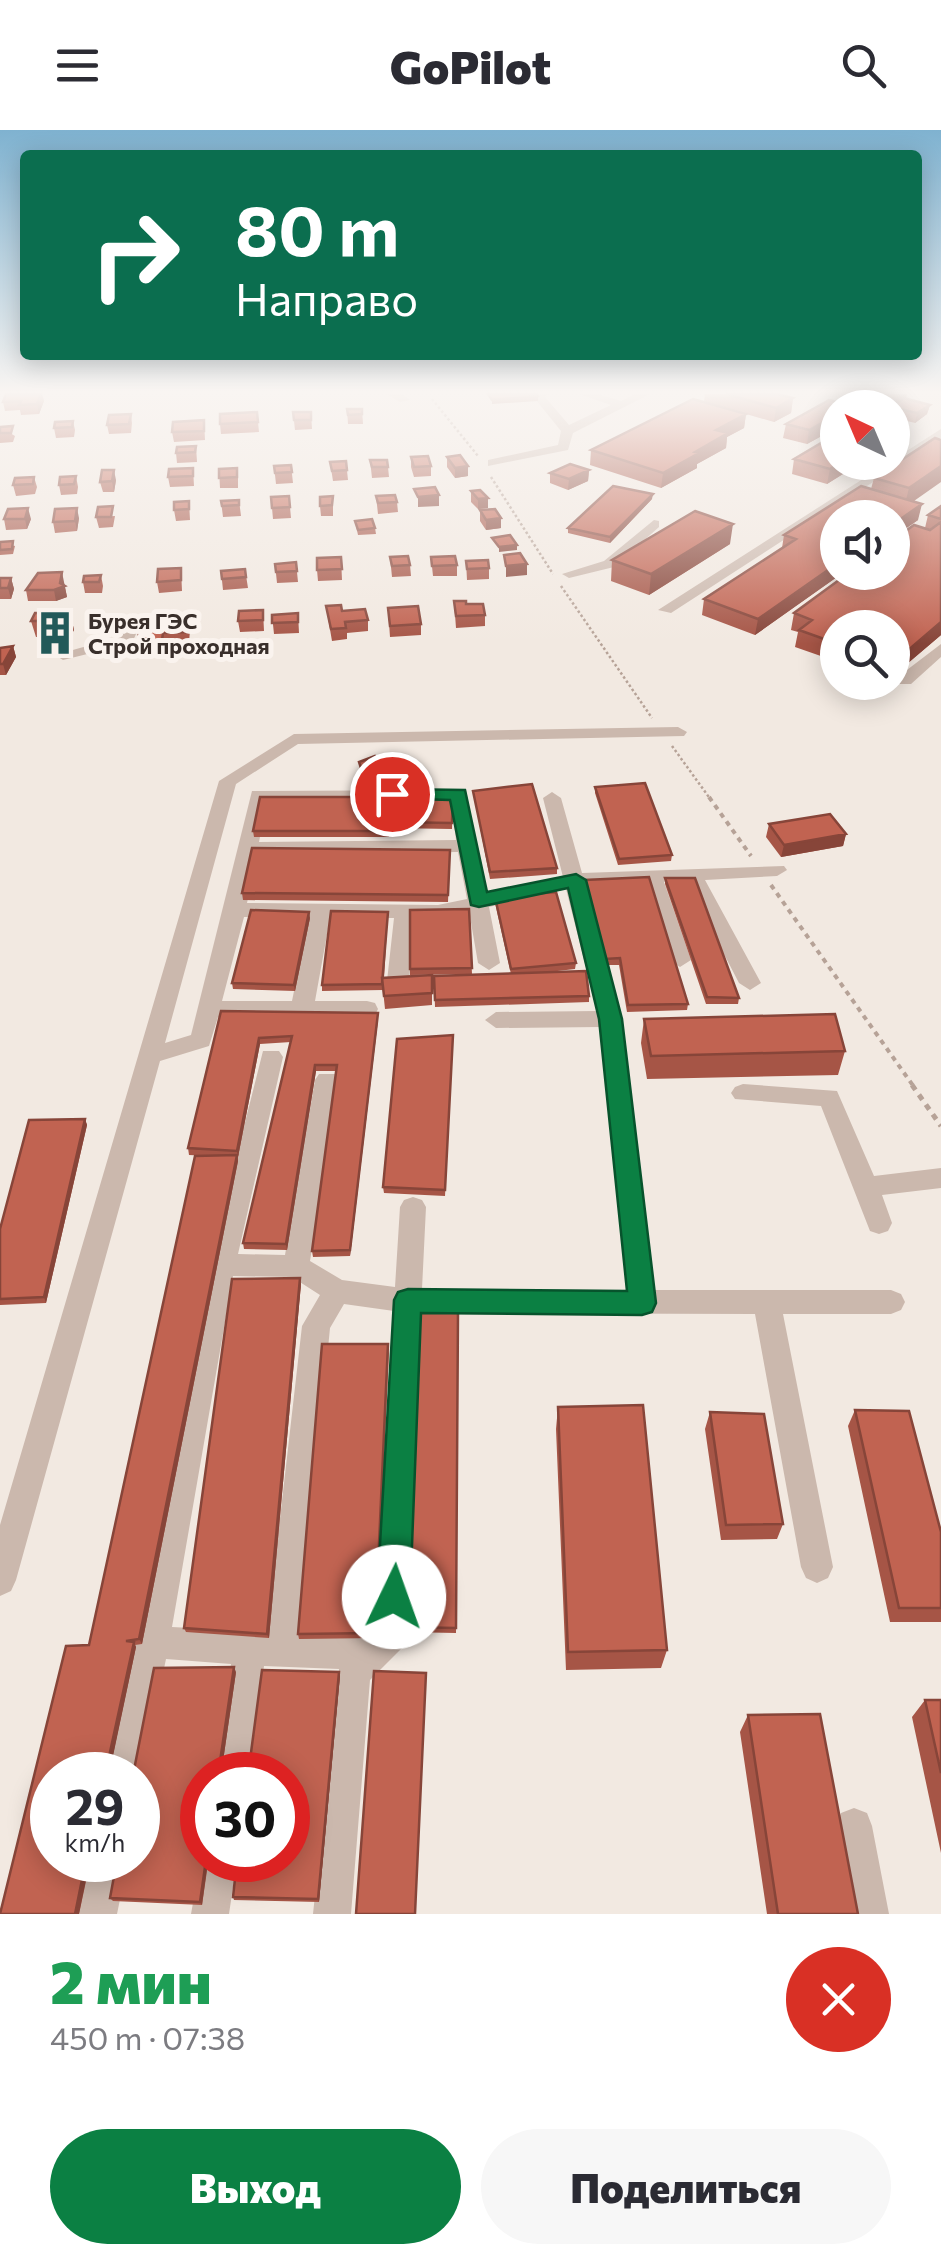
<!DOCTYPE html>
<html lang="ru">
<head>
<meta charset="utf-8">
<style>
	body { margin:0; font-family:Commissioner,sans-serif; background:#f7f7f7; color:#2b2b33; height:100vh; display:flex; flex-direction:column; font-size:38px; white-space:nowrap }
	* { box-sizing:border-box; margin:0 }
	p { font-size:32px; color:#7c7c81 }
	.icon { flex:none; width:55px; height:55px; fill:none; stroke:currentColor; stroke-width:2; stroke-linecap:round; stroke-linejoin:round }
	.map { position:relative; height:1784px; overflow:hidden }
	.drawer { display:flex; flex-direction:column; background:#fff; flex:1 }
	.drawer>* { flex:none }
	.guide { position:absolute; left:20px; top:20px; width:902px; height:210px; border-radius:10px; box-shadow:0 5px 25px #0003; background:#0b6e4f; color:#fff; overflow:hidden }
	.needle { width:65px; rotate:316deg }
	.fabs { position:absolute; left:820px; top:260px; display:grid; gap:20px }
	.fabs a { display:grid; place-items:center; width:90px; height:90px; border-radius:50%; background:#fff; box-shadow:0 5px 25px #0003; font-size:50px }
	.speed { position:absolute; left:30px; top:1622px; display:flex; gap:20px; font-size:50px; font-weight:700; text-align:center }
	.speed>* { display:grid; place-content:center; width:130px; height:130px; border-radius:50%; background:#fff; box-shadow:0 5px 25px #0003; line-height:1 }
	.speed small { font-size:25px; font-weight:400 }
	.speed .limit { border:15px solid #d22; background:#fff; color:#111 }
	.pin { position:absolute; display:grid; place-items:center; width:85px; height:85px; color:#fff; margin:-42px; border:5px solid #fff; border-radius:50%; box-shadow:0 2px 10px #0007 }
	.me { position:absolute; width:110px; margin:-55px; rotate:3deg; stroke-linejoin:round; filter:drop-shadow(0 0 8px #0008) }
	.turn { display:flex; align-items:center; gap:35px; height:210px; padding:0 50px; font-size:45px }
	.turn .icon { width:130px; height:130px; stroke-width:2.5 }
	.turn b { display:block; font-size:70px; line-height:85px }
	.round { display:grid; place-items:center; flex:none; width:105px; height:105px; border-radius:52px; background:#f7f7f7 }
	.headline { display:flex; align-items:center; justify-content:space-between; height:170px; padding:0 50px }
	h1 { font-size:60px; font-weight:800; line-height:75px; color:#1e9e55 }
	.action { display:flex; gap:20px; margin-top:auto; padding:20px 50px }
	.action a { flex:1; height:115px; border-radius:60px; background:#0b8043; color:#fff; font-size:40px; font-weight:800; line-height:115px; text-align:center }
	.action a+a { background:#f7f7f7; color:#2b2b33 }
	header { display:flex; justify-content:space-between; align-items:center; height:130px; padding:0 50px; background:#fff; font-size:45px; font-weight:800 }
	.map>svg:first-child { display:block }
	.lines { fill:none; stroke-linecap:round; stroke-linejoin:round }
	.path-far2 { stroke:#b6a297; stroke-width:2.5; stroke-dasharray:2.5 2.5; stroke-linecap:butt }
	.path-far1 { stroke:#b6a297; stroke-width:4; stroke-dasharray:5 5; stroke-linecap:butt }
	.path { stroke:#b6a297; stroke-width:5; stroke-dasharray:6 6; stroke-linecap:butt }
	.minor { fill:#cbb8ad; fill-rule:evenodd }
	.wall { fill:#a65546 }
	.shaded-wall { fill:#874539 }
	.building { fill:#c16351; stroke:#874539; stroke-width:2.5 }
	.route { fill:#0b8043; stroke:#07532c; stroke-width:2.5 }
	.labels { text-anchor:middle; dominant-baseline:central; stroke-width:10; stroke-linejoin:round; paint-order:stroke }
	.far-poi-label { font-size:22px; font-weight:bold; fill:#392f2b; stroke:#faf3ee; text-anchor:start }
</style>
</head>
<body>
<header><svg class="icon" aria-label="menu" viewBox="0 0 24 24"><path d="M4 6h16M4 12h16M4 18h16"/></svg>GoPilot<svg class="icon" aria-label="search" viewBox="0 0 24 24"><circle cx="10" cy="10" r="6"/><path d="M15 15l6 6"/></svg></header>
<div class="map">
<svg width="941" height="1784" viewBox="0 0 941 1784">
	<rect width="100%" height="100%" fill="#f2e9e1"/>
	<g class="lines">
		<path class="path-far2" d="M432,269L478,326
			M491,347L553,444
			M561,456L652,588
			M672,616L711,670"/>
		<path class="path-far1" d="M709,667L751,726
			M771,755L914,957"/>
		<path class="path" d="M912,955L941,996"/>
		<path class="minor" d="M387,264H402L410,270L400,272Z
			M548,264L545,267L569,295L611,275L579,264H598L621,271L635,264H650L573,303L568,320L488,336V330L558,315L561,301L532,265Z
			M941,299V308L671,483L658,480Z
			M654,390L659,391V397L614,437L569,448L562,444L604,431Z
			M131,483L144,486L132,513L63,530L55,525L119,507Z
			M941,514V527L911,554H899V546Z
			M678,597L687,602L684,606L298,614L236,654L165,913L191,905L252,661L466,660L486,764L563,747L543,668L552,662L561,668L582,743L784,736L787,740L777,746L705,750L761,853L750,860L739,853L686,751L664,752L691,830L680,837L669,830L644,753L585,756L621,889L654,1160H891L901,1164L905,1172L901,1180L891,1184H783L833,1437L828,1448L817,1453L806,1448L801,1437L755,1184L421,1183L409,1504L404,1516L370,1550L351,1784H313L339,1539L264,1536L249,1645H213L231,1534L166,1529L139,1658L138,1645H108L209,1135L263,921H279L283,927L238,1124L285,1125L315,950L319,944H335L339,950L310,1131L342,1150L395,1157L400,1077L404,1070L413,1067L422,1070L426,1077L422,1159L627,1160L600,897L496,898L485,890L496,882L597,881L566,759L489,777L500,833L489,840L478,833L469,781L438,789L415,788L409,851L398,858L387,851L394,788H330L315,871H367L375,873L378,879L375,885L218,887L209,916L160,931L16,1450L11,1461L0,1466V1395L219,651L294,604ZM451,670L456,710L259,712L267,671ZM458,722L467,769L438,775L247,773L257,724ZM244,787H309L292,871H222ZM233,1146L292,1147L320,1165L302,1196L267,1502L172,1497ZM344,1174L394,1181L376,1497L366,1507L300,1504L330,1198Z
			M743,954L837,961L874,1046L941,1038V1058L882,1065L892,1093L888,1101L879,1104L870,1101L821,976L735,969L731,963L735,957Z
			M854,1678L867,1683L872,1696L889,1784H851L836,1696L841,1683Z
			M202,1723V1730H237L229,1784H191Z
			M90,1730H128L117,1784H79Z"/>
	</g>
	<path class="wall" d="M6,264H42L44,271L39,284L21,285L20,280L5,281L3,272Z
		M705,264H777L793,268L791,283L774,292L746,284L744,298L727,307L726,318L697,334V338L661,358L590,335L591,320L704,272Z
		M846,264H907L905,269L930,275L927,284L915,293L892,287V278H891L892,276Z
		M829,270L851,276L838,278V297L807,314L783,308L786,294Z
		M347,279H362L363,294H348Z
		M257,282L259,302L221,304L220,294Z
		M293,282H311L312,299L295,300Z
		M131,284L132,293L131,303L109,304L107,295Z
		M204,290L205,310L174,312L172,302Z
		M73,291L75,300L74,307L56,308L54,298Z
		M0,297L15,306L13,312L0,313Z
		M935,308L914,372L918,390L892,408V388L838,442H844L755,505L702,485L704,469L782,418L784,405L871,359L874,348Z
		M196,316L197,332L177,333L176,323Z
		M411,327L431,336V346L414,347L411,337Z
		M447,327L468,336V346L455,348L447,337Z
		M794,329L838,332H862L827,354L792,344Z
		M370,330L388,337L389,347L372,348Z
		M346,331L348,350L333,351L330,332Z
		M291,335L293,353L276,354L274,336Z
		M193,338L194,356L170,357L168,347Z
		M219,339L238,348V358H220Z
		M589,340L588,351L568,360L550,353V343Z
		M76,346L78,357L77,364L61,365L59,355Z
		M34,347L37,357L35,364L16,366L13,355Z
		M116,350L114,362H103L100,352Z
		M471,361L488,378L478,379L471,372Z
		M289,366L291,388L273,389L271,367Z
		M333,366V386H321L320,376Z
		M376,366L397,372L398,382L378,384Z
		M652,369L610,413L568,403V398Z
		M239,370L241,386L223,387L221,371Z
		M189,371L190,390L176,391L174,380Z
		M941,376V505L901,539L892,536V498H838V532L795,517L798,502L791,500L794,483L925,398L928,385Z
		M480,380L501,388V398L486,400L480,391Z
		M115,386L113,397L99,398L96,387Z
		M79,388L77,401L55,403L53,392Z
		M4,389H31L27,399L6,400Z
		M355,391L375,398L376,404L358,405Z
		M0,412L15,416L13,424L0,425Z
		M730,414L649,465L611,451L612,430Z
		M341,427L342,450L318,451L317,440Z
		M390,427L410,435L411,446L392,447Z
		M431,427L457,435V446H433Z
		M466,431L489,438V449L467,450Z
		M296,432L298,452L277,453L275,434Z
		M181,438L182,461L159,463L157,452Z
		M245,439L248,458L223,460L221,441Z
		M101,445L103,456L102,463H85L83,452Z
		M0,448H11L14,459L11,469H0Z
		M64,453L67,467L56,471H28L26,460Z
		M454,471L466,474L485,485V496L456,498Z
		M326,476L368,490V501L347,503V509L332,511Z
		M388,478L421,494V505L390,507Z
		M263,480L264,501L240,502L238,491Z
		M70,483L74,500L70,507H36L31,491Z
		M298,483L299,503L274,504L272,485Z
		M188,489L190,500L189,513L165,515L164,522L140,523L138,512Z
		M13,516L16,527L6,545H0V518Z
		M359,632L385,640L370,647L361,644Z
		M595,657L672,725L671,731L618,735L595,663Z
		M453,661L452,699L390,698L389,707H254L253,701L386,667Z
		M473,661L557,738V744L490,749Z
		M769,694L846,704L843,716L781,727L766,707Z
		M450,720L448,772L243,770L242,763Z
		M665,748L739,868L738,874H706L665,754Z
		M585,750L688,874L687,880L627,882L619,835H604L584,757Z
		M495,767L576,833L575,839L540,843L589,866V872L435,877L434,846L511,844L495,773Z
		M469,779L472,844L410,845V780Z
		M388,782L384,848L432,845V875L385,879L383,860L322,861V855Z
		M310,788L295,861L233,859L232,853Z
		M221,881L378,883L350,1126L313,1127L312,1121L336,941H316L287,1120L244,1119L243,1113L291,912L260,914L238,1027V1031L142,1514L135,1515L136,1517L79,1784H0L89,1515L209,1026L189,1025L188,1018Z
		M644,889L845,921L838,945L647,949L641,913Z
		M453,905L445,1066L384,1063L383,1057Z
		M85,989L87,995L46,1173L0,1175V1099Z
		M301,1154L269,1508L186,1502L184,1498Z
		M458,1181L456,1503L404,1502V1497Z
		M389,1220L376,1508L299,1509L298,1504Z
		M558,1277L667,1520L661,1538L566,1540L556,1299Z
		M855,1280L941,1402V1492H890L848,1296Z
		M710,1282L783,1394L777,1409L721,1410L705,1299Z
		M236,1542L202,1775L113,1771L110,1768Z
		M339,1542L340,1546L319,1772L234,1770L233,1767Z
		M925,1570H941V1723L912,1587Z
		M748,1585L858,1784H767L740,1602Z"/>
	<path class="shaded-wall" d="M41,264H42L44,271L39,284L37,274Z
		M896,264H907L906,269L893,276Z
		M538,266V271L492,274V270Z
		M793,268L791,283L774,292L776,278Z
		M930,275L927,284L915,293L917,283Z
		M746,284L744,298L727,307L726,318L697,334V338L661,358L663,343L695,322L716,300Z
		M838,284V297L807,314L809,300Z
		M841,332H862L827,354L830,339Z
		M468,336V346L455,348V338Z
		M941,336V352L904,378L909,358Z
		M114,340L116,350L114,362L112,351Z
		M589,340L588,351L568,360L569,349Z
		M653,364L652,369L610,413V407Z
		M439,365V376L418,377V367Z
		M488,368V378L478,379V369Z
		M922,374L918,390L892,408V395Z
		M28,378L31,389L27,399L25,389Z
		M77,378L79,388L77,401L75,391Z
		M501,388V398L486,400V390Z
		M733,394L730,414L649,465L651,444Z
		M517,415V420L499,422V417Z
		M838,433V442H844L755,505L758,489Z
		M527,434V445L506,447V436Z
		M62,442L67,467L56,471L54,460L60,453Z
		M11,448L14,459L11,469L8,458Z
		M70,483L74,500L70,507L66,491Z
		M941,492V505L901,539L906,522Z
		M13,516L16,527L6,545L3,534Z
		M385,635V640L370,647L369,641Z
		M846,704L843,716L781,727L784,715Z
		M309,782L310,788L295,861L294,855Z
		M378,883V890L350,1126V1120Z
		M259,908L260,914L238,1027L237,1021Z
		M315,935L316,941L287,1120L286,1114Z
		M85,989L87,995L46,1173L44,1167Z
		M237,1025L238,1031L142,1514L139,1509Z
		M300,1148L301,1154L269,1508L267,1504Z
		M134,1512L136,1517L109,1645H105Z
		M234,1537L236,1542L221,1645H218Z
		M339,1542L340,1546L319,1772L318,1769Z
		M86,1730H90L79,1784H75Z
		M206,1730H208L202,1775L200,1772Z"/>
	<path class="building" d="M6,264H41L37,274L19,275L21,271L3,272Z
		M488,264H537L538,266L492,270Z
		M726,264H777L793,268L776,278Z
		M904,268L930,275L917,283L891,277Z
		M693,269L746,284L716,300L728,303L695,322L699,323L663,343L591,320Z
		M829,270L851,276L838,278V284L809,300L786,294Z
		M347,279H362V284L348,285Z
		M257,282L258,292L220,294V284Z
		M293,282H311V290H294Z
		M131,284L129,294L107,295L109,285Z
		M204,290V301L172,302L173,292Z
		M73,291L72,297L54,298L55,292Z
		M13,296L11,303H0V297Z
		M838,303V332H841L830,339L794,329Z
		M935,308L941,310V336L909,358L874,348Z
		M196,316L195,322L176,323L177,317Z
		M460,325L468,336L455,338L447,327Z
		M428,326L431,336L414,337L411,327Z
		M370,330H387L388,337H372Z
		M346,331L347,340L332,341L330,332Z
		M570,334L589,340L569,349L550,343Z
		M291,335L292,342L275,343L274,336Z
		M193,338V346L168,347L169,339Z
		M237,338V347L219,348V339Z
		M102,340H114L112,351L100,352Z
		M76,346L74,354L59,355L60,347Z
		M34,347L33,354L13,355L15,348Z
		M613,356L653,364L610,407L568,398Z
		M861,356L922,374L892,395V388H838V433L758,489L704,469L796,409L784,405Z
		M435,357L439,365L418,367L414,359Z
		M480,360L488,368L478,369L471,361Z
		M395,365L397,372L378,373L376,366Z
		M289,366L290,377L272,378L271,367Z
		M333,366L332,375L320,376V367Z
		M239,370V375L222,376L221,371Z
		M189,371V379L174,380V372Z
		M113,376L111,387H96L98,377Z
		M941,376V389L928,385Z
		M28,378L25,389H4L8,379Z
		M77,378L75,391L53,392L55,379Z
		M495,379L501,388L486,390L480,380Z
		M695,381L733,394L651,444L612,430Z
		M372,389L375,398L358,400L355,391Z
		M941,392V492L906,522L892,517V498H838V514L799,500L812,490L794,483L850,442H892V411L914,395L930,400Z
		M510,405L517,415L499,417L492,408Z
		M13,411L12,419L0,420V412Z
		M520,423L527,434L506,436L504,425Z
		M408,426L410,435L392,436L390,427Z
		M455,426L457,435L432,436L431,427Z
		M341,427L342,439L317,440V428Z
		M488,430L489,438L467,439L466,431Z
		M296,432L297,441L276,442L275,434Z
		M181,438V450L157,452L158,439Z
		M245,439L246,447L222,449L221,441Z
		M62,442L60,453L65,456L54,460H26L38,443Z
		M101,445L99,452H83L84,446Z
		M0,448H11L8,458H0Z
		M454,471H466V474H483L485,485L456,486Z
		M341,475L342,481L365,479L368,490L345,492L346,498L331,499L326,476Z
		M418,476L421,494L390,496L388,478Z
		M263,480V490L238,491L239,481Z
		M35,483H70L66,491H31Z
		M298,483V492L272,493V485Z
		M188,489V502L163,503L162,510L138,512L140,492Z
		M13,516L3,534H0V518Z
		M375,626L385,635L369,641L361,638L359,632Z
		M645,653L672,725L619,729L595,657Z
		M532,654L557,738L490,742L473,661Z
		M386,661H453L452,693L389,692V701H253L260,667H386Z
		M830,684L846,704L784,715L769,694Z
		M252,718L450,720L448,765L242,763Z
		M649,747L688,874L628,875L620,828L605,829L585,750Z
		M665,748H695L739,868L707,867Z
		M556,762L576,833L511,839L495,767Z
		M469,779L472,838L410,839V780Z
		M251,780L309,782L294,855L232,853Z
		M331,781L388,782L382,854L322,855Z
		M586,841L589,866L435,870L434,846Z
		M432,845V863L384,866L382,848Z
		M221,881L378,883L350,1120L312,1121L337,935H315L286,1114L243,1113L292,906L259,908L237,1021L188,1018Z
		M835,884L845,921L651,926L644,889Z
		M453,905L445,1060L383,1057L397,909Z
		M85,989L44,1167L0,1169V1099L29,990Z
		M237,1025L139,1509L126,1511L134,1512L105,1645H52V1730H86L75,1784H0L66,1516L89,1515L195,1026Z
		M300,1148L267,1504L184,1498L232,1149Z
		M415,1181H458L456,1498L404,1497Z
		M322,1214H388L375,1503L298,1504Z
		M643,1275L667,1520L568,1522L558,1277Z
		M855,1280L909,1281L941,1402V1478H899Z
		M710,1282L764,1284L783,1394L726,1395Z
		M234,1537L218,1645H202V1730H206L200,1772L110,1768L117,1730H138V1645H133L154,1538Z
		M262,1540L339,1542L318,1769L233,1767L237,1730H288V1645H248Z
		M374,1541L426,1543L415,1784H356Z
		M925,1570H941V1643Z
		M820,1584L858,1784H778L748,1585Z"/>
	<linearGradient id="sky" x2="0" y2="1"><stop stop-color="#7fb2d0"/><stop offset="0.51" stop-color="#f9f5f2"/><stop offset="1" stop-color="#f9f5f2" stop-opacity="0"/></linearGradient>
	<rect width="941" height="514" fill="url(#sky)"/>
	<path class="route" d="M392,659L465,660L487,762L576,744L586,750L622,889L656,1173L652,1182L642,1185L421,1183L410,1467L405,1479L394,1483L382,1479L377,1467L394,1170L398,1162L408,1159L627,1161L599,889L568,758L479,777L471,775L450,670L385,668L383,664Z"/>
	<defs>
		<g id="building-bare" transform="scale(3.45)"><path d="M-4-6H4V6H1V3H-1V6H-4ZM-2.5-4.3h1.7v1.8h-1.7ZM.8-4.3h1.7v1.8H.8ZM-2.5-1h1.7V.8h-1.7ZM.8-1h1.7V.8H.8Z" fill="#225959" stroke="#faf3ee" stroke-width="2.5" paint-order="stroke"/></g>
	</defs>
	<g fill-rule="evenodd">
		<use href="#building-bare" x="55" y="503"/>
	</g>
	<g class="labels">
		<g class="far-poi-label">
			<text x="88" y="490">Бурея ГЭС<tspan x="88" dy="25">Строй проходная</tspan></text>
		</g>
	</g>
</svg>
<div class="fabs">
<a><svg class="needle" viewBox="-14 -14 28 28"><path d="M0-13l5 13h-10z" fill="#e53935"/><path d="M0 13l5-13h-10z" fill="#7c7c81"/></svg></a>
<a><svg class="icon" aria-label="sound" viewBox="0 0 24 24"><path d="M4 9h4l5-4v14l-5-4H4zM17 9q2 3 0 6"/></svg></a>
<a><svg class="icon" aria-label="search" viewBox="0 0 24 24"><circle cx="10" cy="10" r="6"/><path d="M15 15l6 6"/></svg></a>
</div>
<div class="speed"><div>29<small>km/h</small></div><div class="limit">30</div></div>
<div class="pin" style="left:392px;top:664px;background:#d93025"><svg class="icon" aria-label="arrive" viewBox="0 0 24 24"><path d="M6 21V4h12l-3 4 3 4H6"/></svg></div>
<svg class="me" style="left:394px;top:1467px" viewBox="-20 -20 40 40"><circle r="19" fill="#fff"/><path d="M0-13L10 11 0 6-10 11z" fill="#0b8043"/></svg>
<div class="guide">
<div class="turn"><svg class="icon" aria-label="right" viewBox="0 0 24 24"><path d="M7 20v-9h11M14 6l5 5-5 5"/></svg><div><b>80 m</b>Направо</div></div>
</div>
</div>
<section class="drawer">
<div class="headline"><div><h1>2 мин</h1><p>450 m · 07:38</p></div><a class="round" style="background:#d93025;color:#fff"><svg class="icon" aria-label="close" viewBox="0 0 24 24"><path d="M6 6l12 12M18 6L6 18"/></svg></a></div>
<div class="action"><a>Выход</a><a>Поделиться</a></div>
</section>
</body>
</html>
